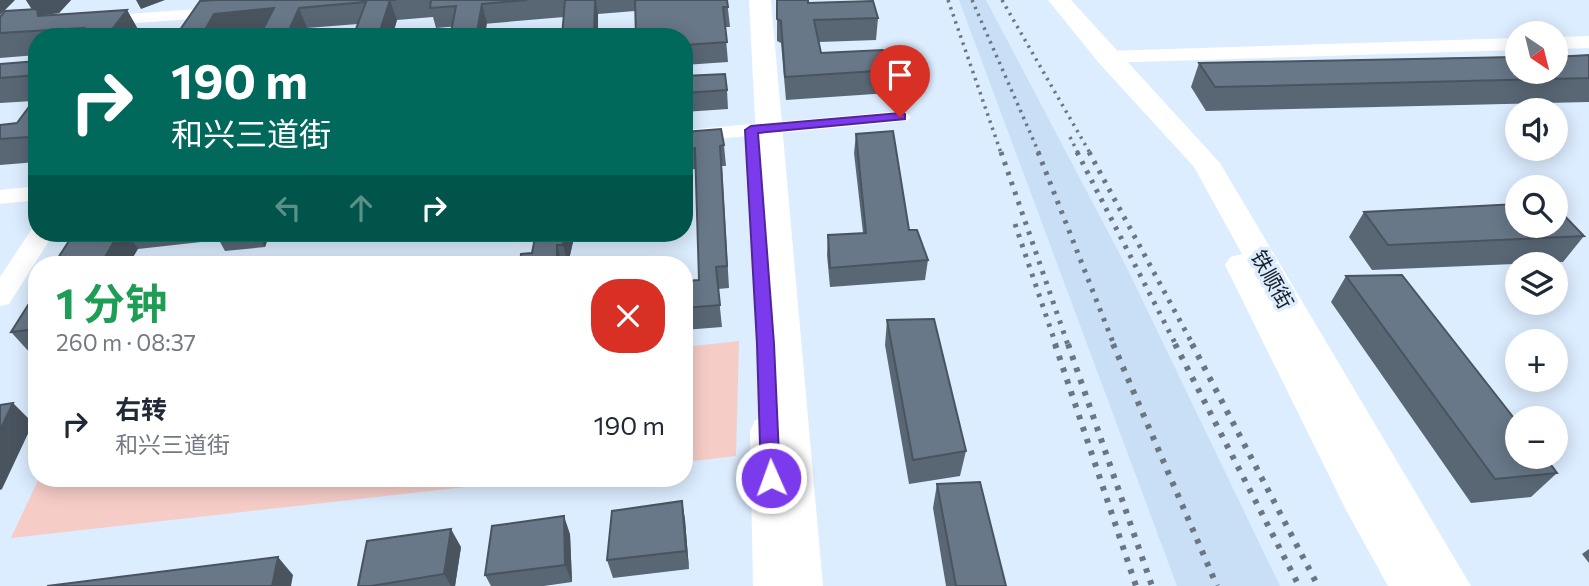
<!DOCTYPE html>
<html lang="zh">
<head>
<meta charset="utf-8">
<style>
	body { margin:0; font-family:Commissioner,"Noto Sans SC",sans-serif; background:#f2f2f3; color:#1f2937; height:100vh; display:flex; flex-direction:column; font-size:26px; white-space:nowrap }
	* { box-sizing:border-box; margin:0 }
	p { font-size:23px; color:#747a83 }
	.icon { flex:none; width:38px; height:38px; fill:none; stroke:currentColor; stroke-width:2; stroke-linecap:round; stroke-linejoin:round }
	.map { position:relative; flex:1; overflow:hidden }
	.details { position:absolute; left:28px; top:256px; width:665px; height:231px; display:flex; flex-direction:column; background:#fff; border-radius:28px; box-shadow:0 4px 18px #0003 }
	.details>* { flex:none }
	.banner { position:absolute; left:28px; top:28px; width:665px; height:214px; border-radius:28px; box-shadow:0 4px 18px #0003; background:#00695c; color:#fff; overflow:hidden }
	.needle { width:46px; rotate:145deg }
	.tools { position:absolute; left:1505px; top:21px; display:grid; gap:14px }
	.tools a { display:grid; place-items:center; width:63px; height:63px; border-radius:50%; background:#fff; box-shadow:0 4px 18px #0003; font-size:35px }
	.pin { position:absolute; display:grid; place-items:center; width:60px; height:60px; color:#fff; margin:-72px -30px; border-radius:50% 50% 50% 0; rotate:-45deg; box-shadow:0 0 7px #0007 }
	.pin .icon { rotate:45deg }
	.me { position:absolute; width:77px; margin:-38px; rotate:358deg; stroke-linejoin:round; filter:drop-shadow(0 0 5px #0008) }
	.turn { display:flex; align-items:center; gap:24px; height:147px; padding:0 28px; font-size:32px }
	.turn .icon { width:91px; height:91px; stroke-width:2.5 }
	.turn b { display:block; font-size:49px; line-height:60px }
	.lanes { display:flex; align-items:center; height:66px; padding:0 28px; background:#0003; justify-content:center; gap:35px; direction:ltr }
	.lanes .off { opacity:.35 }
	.round { display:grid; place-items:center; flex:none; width:74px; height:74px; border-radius:28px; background:#f2f2f3 }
	.summary { display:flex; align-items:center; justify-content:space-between; height:119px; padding:0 28px }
	h1 { font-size:42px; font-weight:700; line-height:52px; color:#1e9e55 }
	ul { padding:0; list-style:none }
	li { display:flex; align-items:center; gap:21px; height:98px; padding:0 28px }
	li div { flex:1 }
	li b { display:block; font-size:26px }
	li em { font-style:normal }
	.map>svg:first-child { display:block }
	.built { fill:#c8dff6 }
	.green { fill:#f6ccc7 }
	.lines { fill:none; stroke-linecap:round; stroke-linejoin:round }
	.minor { fill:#fff; fill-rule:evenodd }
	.major { fill:#fff; fill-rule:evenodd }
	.rail-far2 { stroke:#6c7681; stroke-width:3.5; stroke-dasharray:2.5 5; stroke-linecap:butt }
	.rail-far1 { stroke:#6c7681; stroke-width:5; stroke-dasharray:3.5 7; stroke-linecap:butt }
	.rail { stroke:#6c7681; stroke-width:6; stroke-dasharray:4.5 8; stroke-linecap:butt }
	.wall { fill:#596775 }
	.shaded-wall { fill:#49545f }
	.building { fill:#687888; stroke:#49545f; stroke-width:2 }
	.route { fill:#7c3aed; stroke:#51269a; stroke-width:2 }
	.labels { text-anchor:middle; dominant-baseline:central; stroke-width:7; stroke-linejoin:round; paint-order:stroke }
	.street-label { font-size:21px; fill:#181e24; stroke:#dcedff }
</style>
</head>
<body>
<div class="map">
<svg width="1589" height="586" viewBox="0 0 1589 586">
	<rect width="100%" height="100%" fill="#dcedff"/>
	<path class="built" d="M959,0H986L1126,266L1280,586H1177Z"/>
	<path class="green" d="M739,341L736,456L684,462V347Z
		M39,478H546L11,538Z"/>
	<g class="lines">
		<path class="minor" d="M226,7L235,12L232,16L97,26L88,21L97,16Z
			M1589,36V48L1556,49V37Z
			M1517,38V50L1107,63L1097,57L1107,51Z
			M900,111L907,113L911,117L907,121L684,142V130Z
			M37,186V200L0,204V190Z
			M37,226V233H54L9,304L0,306V277L33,227Z"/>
		<path class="major" d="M749,0H771L823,586H753L750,431L755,420L770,416Z
			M1048,0H1071L1220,163L1471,586H1388L1347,512L1225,265L1230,257L1242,254L1194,167L1098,62Z"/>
		<path class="rail-far2" d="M948,0L1001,153
			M972,0L1039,153
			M1002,0L1090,153
			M1070,137L1078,153"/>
		<path class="rail-far1" d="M1001,152L1068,345
			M1038,152L1114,345
			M1077,152L1176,345
			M1089,152L1193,345
			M1015,224L1056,345"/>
		<path class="rail" d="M1055,344L1136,586
			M1068,344L1152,586
			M1113,344L1217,586
			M1175,344L1299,586
			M1192,344L1318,586"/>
	</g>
	<path class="wall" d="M26,0H71L59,13L41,15L127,10L140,33L137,37H37V55L0,58V17L32,9Z
		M216,0H727L730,27H725L728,62L684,65V37L635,11L598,14V37H562L564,17L436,28L433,17L397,20L392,37H353L358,24L307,28L262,30L224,34Z
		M777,0L808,3L878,18L876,40L819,42L821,53L891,70L889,93L786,100L781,43L777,41Z
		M1589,55V102L1206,111L1191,87L1199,63Z
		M37,61V162L0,165V125L17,123L33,101L0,103V64Z
		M684,76L727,90L728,109L684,112Z
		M684,132L724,145L726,166H722L729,288L718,289L722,327L684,330V281L699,280L696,169L684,170Z
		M856,134L909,230L928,260L925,280L830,287L827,255L828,235L863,233L854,153Z
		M1364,212L1584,236L1563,262L1372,270L1349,237Z
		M83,233H270L265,247L225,251L219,240L138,249L79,240Z
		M356,233H399L359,238Z
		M575,233L568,264H520L532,253Z
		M1346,276L1557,473L1531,497L1471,503L1331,302Z
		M887,320L966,451L960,476L909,484L885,345Z
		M37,329V353L31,354L11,332Z
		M937,484L1006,586H946L933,508Z
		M682,501L685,520L689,569L613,578L607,560Z
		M570,534L572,582L544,586H491L485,575Z
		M461,547L455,586H358Z
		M1589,549V563L1582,554Z"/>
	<path class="shaded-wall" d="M0,0H15L0,15Z
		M26,0H71L59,13L36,16Z
		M136,0H165L141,9Z
		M390,0L397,20L392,37H378Z
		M595,0H596L598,14V37H594Z
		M482,4L487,23L485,37H476Z
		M274,8L282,28L224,34L223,37H201L214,14Z
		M299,8L307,28L304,37H286Z
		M127,10L140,33L137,37H106Z
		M37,126V148L28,137Z
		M119,233H127L138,249L129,264H101Z
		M257,233H270L265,247Z
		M565,233H575L568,264L563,245Z
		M557,245L562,264H557Z
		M13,403L33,423L2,489L0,490V430Z
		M682,501L685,520L689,569L686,551Z
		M564,516L570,534L572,582L565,565Z
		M451,529L461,547L455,586H451L444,574Z
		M278,557L293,575L291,586H272Z"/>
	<path class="building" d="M216,0H396H390L378,37H353L366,2L299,8L286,37H259L274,8L214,14L201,37H175L200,1Z
		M431,0H527L482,4L476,37H450L456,6L430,8Z
		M565,0H595L594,37H562Z
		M635,0H727L728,7H723L727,42L684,45V37H636Z
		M777,0H808V3L873,1L878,18L814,20L821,53L883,50L891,70L785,77L781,21L777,19Z
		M37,9L38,16L127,10L106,37H75L84,28L0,33V17L5,11Z
		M1589,55V78L1215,87L1199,63L1517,57V72H1556V57Z
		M37,61V75L0,78V64Z
		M725,74L727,90L684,93V76Z
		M37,96V126L28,137L0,139V125L17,123Z
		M721,129L724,145L720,146L727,266L716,267L720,305L684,308V281L699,280L695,148L684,149V132Z
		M893,131L909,230H917L928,260L830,268L828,235L866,233L856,134Z
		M1517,204V226H1556V207L1584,236L1388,245L1364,212Z
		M83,233H119L101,264H54L69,241L79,240Z
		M536,233H565L563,245H557V264H520L521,254L532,253Z
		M1402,275L1517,422V457H1545L1557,473L1495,479L1346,276Z
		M37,291V329L11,332Z
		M934,319L966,451L913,460L887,320Z
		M13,403L0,430V405Z
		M980,482L1006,586H956L937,484Z
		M682,501L686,551L607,560L612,511Z
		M564,516L565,565L485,575L492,526Z
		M451,529L444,574L371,586H358L367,541Z
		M278,557L272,586H47Z"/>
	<path class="route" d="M900,113L905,114V119L758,133L774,344L780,478L777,484L771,487L764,484L761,478L757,344L745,130L751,126Z"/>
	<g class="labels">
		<g class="street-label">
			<text transform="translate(1273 279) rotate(61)">铁顺街</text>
		</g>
	</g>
</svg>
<div class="tools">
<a><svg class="needle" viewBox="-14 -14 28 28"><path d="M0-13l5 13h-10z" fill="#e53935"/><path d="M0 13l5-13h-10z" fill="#747a83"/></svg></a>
<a><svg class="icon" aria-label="sound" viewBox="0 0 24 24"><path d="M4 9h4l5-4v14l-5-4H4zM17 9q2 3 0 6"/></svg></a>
<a><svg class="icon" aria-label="search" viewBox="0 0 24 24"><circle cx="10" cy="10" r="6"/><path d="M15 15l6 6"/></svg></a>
<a><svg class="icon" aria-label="layers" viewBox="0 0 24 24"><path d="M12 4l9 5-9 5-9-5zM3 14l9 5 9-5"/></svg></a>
<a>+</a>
<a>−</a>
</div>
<div class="pin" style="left:900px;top:117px;background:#d93025"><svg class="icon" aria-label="arrive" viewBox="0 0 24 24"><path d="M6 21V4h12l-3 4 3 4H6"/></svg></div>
<svg class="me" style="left:771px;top:478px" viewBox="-20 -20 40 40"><circle r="17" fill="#7c3aed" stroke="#fff" stroke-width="3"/><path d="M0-11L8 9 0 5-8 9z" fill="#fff"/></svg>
<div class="banner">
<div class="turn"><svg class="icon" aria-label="right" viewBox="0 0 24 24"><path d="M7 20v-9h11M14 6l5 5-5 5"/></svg><div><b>190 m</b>和兴三道街</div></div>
<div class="lanes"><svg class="icon off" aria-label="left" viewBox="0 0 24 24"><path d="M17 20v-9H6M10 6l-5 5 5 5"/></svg><svg class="icon off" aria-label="ahead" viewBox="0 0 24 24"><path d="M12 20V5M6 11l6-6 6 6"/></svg><svg class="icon" aria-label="right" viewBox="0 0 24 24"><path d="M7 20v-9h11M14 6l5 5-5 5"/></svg></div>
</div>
<section class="details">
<div class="summary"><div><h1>1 分钟</h1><p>260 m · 08:37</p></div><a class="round" style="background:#d93025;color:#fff"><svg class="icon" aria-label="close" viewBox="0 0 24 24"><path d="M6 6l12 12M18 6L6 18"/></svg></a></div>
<ul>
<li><svg class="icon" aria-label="right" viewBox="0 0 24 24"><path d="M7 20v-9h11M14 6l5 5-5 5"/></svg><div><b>右转</b><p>和兴三道街</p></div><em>190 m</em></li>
</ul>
</section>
</div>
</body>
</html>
